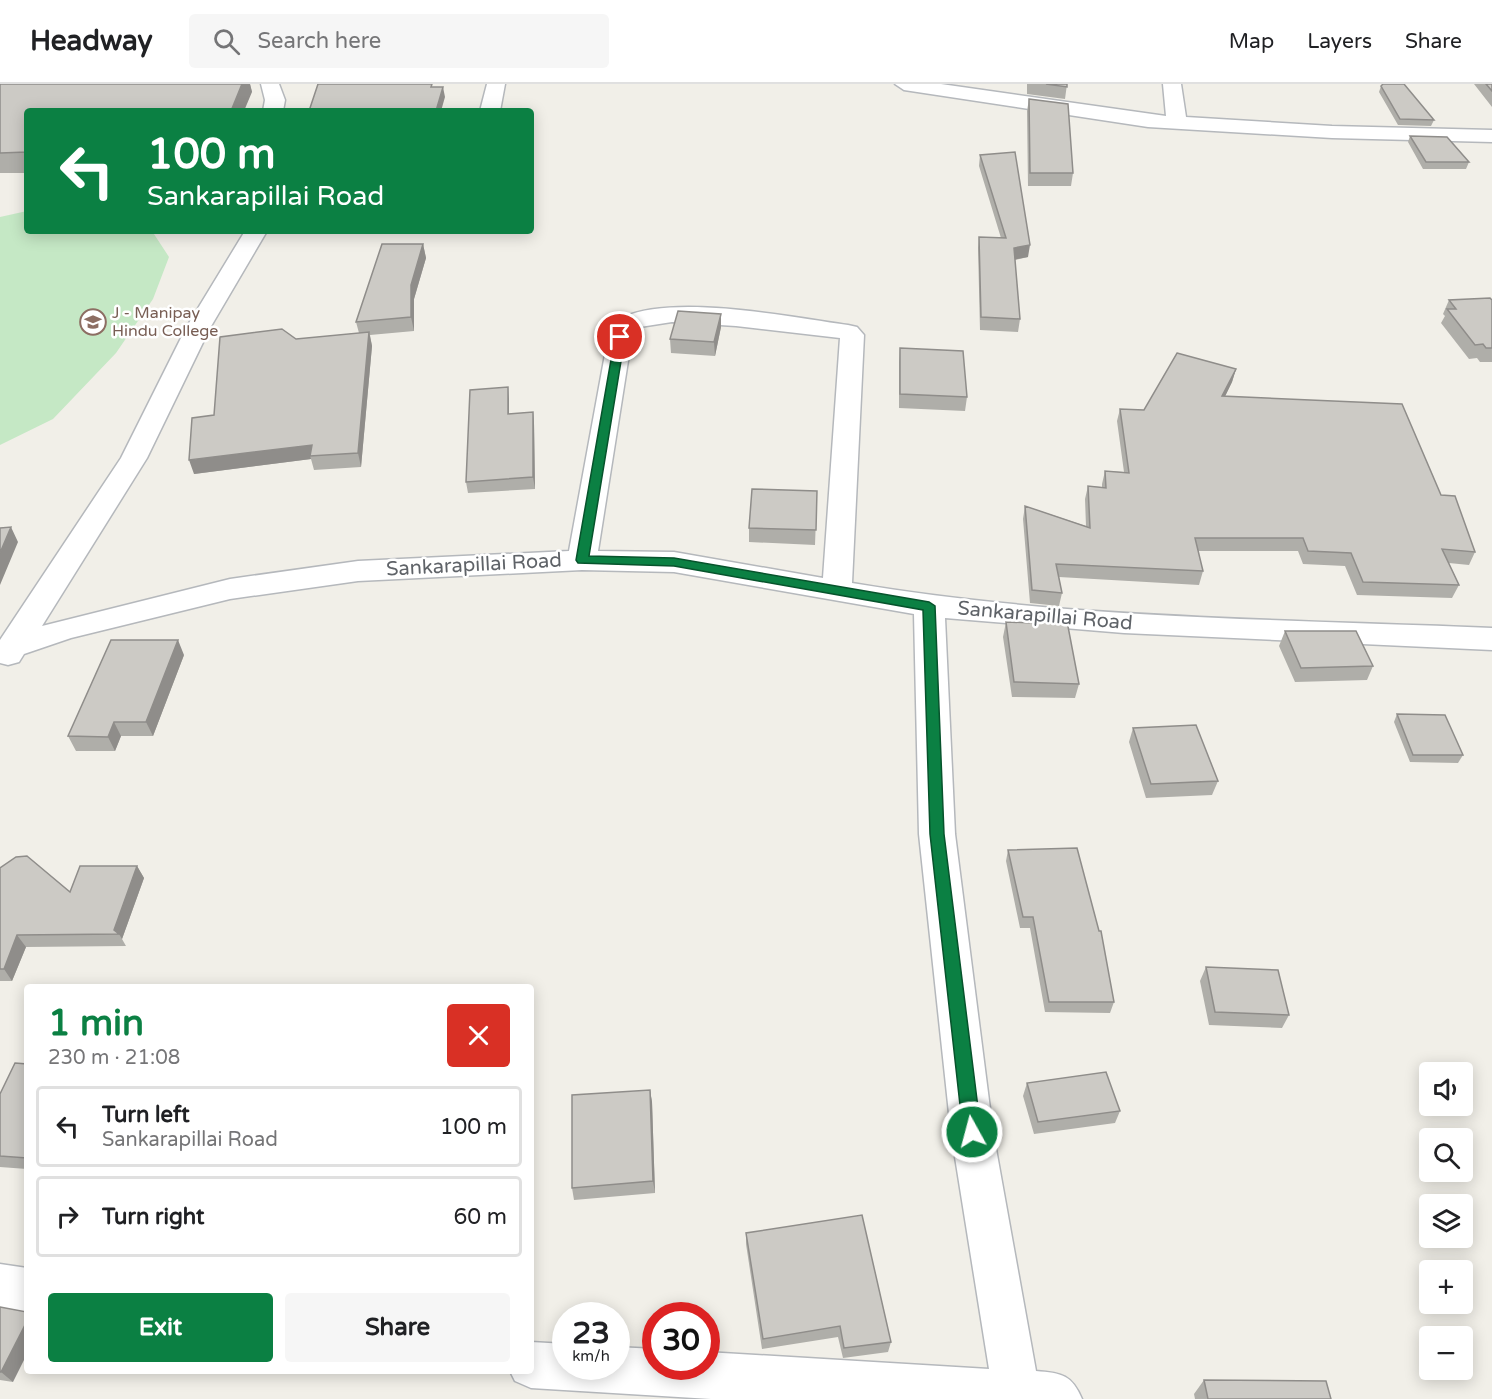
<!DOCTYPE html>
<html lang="en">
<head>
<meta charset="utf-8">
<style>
	body { margin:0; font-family:"Varela Round",sans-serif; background:#f6f6f6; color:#202124; height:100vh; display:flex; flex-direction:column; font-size:22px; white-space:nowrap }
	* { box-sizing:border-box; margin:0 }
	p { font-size:20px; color:#757577 }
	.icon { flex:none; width:33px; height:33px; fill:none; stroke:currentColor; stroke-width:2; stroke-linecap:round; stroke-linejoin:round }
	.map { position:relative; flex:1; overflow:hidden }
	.sheet { position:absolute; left:24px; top:900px; width:510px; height:390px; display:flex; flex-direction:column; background:#fff; border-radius:6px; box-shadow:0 3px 15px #0003 }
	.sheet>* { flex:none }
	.banner { position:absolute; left:24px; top:24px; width:510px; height:126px; border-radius:6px; box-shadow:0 3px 15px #0003; background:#0b8043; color:#fff; overflow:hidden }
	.controls { position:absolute; left:1419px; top:978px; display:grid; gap:12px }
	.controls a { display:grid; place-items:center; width:54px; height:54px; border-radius:6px; background:#fff; box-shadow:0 3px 15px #0003; font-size:30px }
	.speed { position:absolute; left:552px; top:1218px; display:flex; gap:12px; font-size:30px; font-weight:700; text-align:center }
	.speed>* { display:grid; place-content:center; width:78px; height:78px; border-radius:50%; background:#fff; box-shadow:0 3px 15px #0003; line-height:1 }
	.speed small { font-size:15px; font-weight:400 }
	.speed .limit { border:9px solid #d22; background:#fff; color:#111 }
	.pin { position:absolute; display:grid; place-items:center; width:51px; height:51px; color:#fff; margin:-26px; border:3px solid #fff; border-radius:50%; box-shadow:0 2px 6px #0007 }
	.me { position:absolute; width:66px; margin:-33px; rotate:353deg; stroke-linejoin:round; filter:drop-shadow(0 0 4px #0008) }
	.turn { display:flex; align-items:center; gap:21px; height:126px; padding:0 24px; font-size:27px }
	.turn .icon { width:78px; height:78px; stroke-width:2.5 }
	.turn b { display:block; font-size:42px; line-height:51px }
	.round { display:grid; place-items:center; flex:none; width:63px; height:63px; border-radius:6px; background:#f6f6f6 }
	.overview { display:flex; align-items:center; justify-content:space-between; height:102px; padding:0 24px }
	h1 { font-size:36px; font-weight:700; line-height:45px; color:#0b8043 }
	.cta { display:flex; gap:12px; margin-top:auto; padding:12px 24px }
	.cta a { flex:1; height:69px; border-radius:6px; background:#0b8043; color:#fff; font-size:24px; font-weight:700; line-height:69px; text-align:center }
	.cta a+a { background:#f6f6f6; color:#202124 }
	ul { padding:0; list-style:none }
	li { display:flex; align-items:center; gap:18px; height:81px; margin:0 12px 9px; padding:0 12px; border:3px solid #e0e0e0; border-radius:6px }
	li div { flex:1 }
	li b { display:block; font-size:22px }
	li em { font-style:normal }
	header { display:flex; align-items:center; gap:36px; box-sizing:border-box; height:84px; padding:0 30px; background:#fff; border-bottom:2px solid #e0e0e0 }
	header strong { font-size:28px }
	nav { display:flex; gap:33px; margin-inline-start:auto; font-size:21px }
	.search { width:420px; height:54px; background:#f6f6f6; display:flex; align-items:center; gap:15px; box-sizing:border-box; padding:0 21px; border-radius:6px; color:#757577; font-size:22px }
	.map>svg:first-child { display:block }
	.green { fill:#c5e8c5 }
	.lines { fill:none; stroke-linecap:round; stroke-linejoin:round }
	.minor-casing { stroke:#b5b8bc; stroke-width:3 }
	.minor { fill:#fff; fill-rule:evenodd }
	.wall { fill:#afaea9 }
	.shaded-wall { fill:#8f8d8a }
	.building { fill:#cccac5; stroke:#8f8d8a; stroke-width:1.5 }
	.route { fill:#0b8043; stroke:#07532c; stroke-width:1.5 }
	.labels { text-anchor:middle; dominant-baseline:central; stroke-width:5; stroke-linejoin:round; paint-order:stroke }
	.far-education-label { font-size:16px; fill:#785e54; stroke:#fff; text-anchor:start }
	.street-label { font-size:20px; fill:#5f6368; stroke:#fff }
</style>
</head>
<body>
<header>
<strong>Headway</strong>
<div class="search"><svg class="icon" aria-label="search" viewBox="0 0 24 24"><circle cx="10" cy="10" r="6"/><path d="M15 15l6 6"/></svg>Search here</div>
<nav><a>Map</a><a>Layers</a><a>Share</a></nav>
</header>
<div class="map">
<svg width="1492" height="1315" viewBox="0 0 1492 1315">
	<rect width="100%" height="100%" fill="#f1efe8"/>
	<path class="green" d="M27,127V147H152L169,173L153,215L116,269L53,335L0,361V133Z"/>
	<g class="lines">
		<g class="minor-casing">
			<path id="minor" d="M261,0H279L285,16L283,27H263L265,16Z
				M487,0H505L500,27H480Z
				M895,0H941L1166,32L1163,0H1181L1186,33L1332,42L1492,46V58L1332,54L1148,43L904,6Z
				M245,147H267L210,244L147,374L42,542L230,495L358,477L569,467L608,254C611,246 616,236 624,233C675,210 792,233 848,241L857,243L864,251L852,499C1063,535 1279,535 1492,544V566L1124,549L945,534L955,750L993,1048L1036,1287C1062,1289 1072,1291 1082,1315H711L531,1304L515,1297L510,1287H531V1258L566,1260V1282H616V1263L656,1265V1282H706V1268L989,1285L951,1048L919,750L914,530L674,488L582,486L358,497L230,515L71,554L24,570L19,578L8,581L0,579V556L121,374L186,244ZM672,238L736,242L840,254L823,494L674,468L598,467L631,258L640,243Z
				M0,1180L27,1184V1228L0,1224Z"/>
		</g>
		<use href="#minor" class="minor"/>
	</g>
	<path class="wall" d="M0,0H250L252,8L27,27V89H0Z
		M1027,0H1067L1065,15L1027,10Z
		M1474,0H1492V23Z
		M1381,2L1434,36L1431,42L1398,41L1379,8Z
		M1029,15L1073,89L1071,102H1028L1027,27Z
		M1410,52L1469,78L1466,85H1423L1408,58Z
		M980,71L1028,173L1015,176L1020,235L1018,248L980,246L978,164L979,153L1001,154L979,82Z
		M423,160L426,174L414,215V247L370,251L372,262L361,383L314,386L311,375L194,390L214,331L296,255L359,249L356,238Z
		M1449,216H1492V278H1480L1477,274L1469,275L1441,239L1445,232L1443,230Z
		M721,230V243L715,272L671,269L670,255Z
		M900,264L967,313L965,327L899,324V278Z
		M1236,285L1232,298L1225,312L1441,411L1475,468L1469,481L1449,479L1459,501L1452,514L1357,511L1345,482L1303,480L1298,467H1198L1203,487L1199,501L1059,493L1062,509L1059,522L1030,519L1023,435L1025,422L1086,442L1085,415L1088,402L1102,403V400L1105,387L1124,388L1117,337L1120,325L1144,326Z
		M509,315V330L533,328L534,339L535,405L468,409L466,398Z
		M817,407L815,461L749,458V444Z
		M1035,529L1079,600L1075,614L1012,613L1003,553L1006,538L1033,539Z
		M1285,547L1373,582L1367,596L1295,598L1279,562Z
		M184,571L153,652H121L115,667H76L68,652Z
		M1397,630L1463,671L1458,679L1410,678L1394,638Z
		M1133,644L1218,697L1212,711L1146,714L1129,658Z
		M1008,766L1114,918L1110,929L1045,928L1030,844H1020L1006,777Z
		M137,782L144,794L122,855L126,862L26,863L12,897H0V784L70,808Z
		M1206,883L1289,931L1282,944L1209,941L1200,897Z
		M27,980V1085L0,1083V1010Z
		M1027,999L1120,1027L1115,1039L1034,1050L1023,1012Z
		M650,1006L652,1018L655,1109L574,1116L572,1104Z
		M746,1149L891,1258L888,1268L843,1274L838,1253L762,1265L746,1160Z
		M0,1223L13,1298L0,1296Z
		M1204,1296L1331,1315H1195L1194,1310Z"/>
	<path class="shaded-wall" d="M242,0H250L252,8L244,27H231Z
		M443,3L445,13L441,27H436Z
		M423,160L426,174L414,215V247L411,233V201Z
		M1030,161L1028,173L1012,176L1014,164Z
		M721,230V243L715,272L714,258Z
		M369,248L372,262L361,383L358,369Z
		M1236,285L1232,298L1219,325L1222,312Z
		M508,303L509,315V341L508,330Z
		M533,328L534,339L535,405L533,393Z
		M312,361L310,372L311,375L194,390L189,376Z
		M11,443L18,458L0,501V469Z
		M178,556L184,571L153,652L146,638Z
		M114,638L121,652L115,667L108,653Z
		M137,782L144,794L122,855L119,850L114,846Z
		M17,851L26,863L12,897L4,885Z
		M650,1006L652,1018L655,1109L653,1097Z
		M27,1237V1270L13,1298L1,1288Z"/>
	<path class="building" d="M0,0H242L231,27H27V68L0,69Z
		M318,0H432L431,3H443L436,27H309Z
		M1046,0H1067V3Z
		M1383,0H1404L1434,36L1400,35L1381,2Z
		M1486,0H1492V7Z
		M1029,15L1068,20L1073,89H1030Z
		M1410,52L1447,53L1469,78H1426Z
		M1015,68L1030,161L1014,164L1020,235L981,233L979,153L1006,154L980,71Z
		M382,160H423L411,201V233L356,238Z
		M1490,214L1492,216V264H1486L1483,260L1475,261L1447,225H1456L1449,216Z
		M678,227L721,230L714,258L670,255Z
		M282,245L296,255L369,248L358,369L310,372L312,361L189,376L192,334L214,331L220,253Z
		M900,264L963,267L967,313L900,310Z
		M1177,269L1236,285L1222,312L1402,320L1441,411L1455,412L1475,468L1442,465L1459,501L1363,498L1351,469L1308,467L1303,454H1195L1203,487L1056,480L1062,509L1032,506L1025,422L1090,444L1088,402L1106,404L1105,387L1129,389L1120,325L1144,326Z
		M508,303V330L533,328V393L466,398L470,306Z
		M752,405L817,407L816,446L749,444Z
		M11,443L0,469V444Z
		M1035,529L1066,532L1079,600L1014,598L1006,538L1035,539Z
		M1285,547H1356L1373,582L1301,584Z
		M111,556H178L146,638H114L108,653L68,652Z
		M1397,630L1445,631L1463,671H1413Z
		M1196,641L1218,697L1151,700L1133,644Z
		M1077,764L1099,847H1101L1114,918H1049L1033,833H1023L1008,766Z
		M27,772L70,808L80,782H137L114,846L119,850L17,851L4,885H0V784L16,773Z
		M1206,883L1278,886L1289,931L1215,928Z
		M15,979L27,980V1074L0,1072V1010Z
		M1106,988L1120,1027L1038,1038L1027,999Z
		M650,1006L653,1097L572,1104V1011Z
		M862,1131L891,1258L844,1264L840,1242L763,1255L746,1149Z
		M0,1223L27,1228V1237L1,1288H0Z
		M1204,1296L1326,1297L1331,1315H1208Z"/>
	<path class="route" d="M620,250L625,253L589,472L674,474L929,518L935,522L944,750L981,1048L978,1054L972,1056L966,1054L963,1048L930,750L923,526L674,482L578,479L576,476L615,253Z"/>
	<defs>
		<g id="school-ring" transform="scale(1.35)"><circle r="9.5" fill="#fff" stroke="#8d6e63" stroke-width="1.5"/><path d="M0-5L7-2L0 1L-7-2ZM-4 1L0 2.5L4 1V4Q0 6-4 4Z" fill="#8d6e63"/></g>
	</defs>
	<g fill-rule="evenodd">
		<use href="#school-ring" x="93" y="238"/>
	</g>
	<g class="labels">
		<g class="far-education-label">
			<text x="112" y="229">J - Manipay<tspan x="112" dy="18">Hindu College</tspan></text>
		</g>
		<g class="street-label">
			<text transform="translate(474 481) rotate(-3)">Sankarapillai Road</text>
			<text transform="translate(1045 532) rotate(5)">Sankarapillai Road</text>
		</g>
	</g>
</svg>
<div class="controls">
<a><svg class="icon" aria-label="sound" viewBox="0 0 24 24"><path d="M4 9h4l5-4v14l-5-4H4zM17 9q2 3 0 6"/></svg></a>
<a><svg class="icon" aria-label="search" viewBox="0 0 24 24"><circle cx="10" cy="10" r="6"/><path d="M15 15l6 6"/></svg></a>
<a><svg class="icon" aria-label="layers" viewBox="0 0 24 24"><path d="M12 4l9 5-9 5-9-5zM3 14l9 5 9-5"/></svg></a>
<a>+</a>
<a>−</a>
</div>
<div class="speed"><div>23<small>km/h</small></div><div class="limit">30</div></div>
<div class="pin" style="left:620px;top:253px;background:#d93025"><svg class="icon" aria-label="arrive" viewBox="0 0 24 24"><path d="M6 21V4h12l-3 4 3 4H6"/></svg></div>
<svg class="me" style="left:972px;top:1048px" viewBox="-20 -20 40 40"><circle r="17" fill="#0b8043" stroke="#fff" stroke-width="3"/><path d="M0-11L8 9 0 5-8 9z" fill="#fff"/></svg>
<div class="banner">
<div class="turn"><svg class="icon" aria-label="left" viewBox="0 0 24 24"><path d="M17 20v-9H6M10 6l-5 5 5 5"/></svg><div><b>100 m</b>Sankarapillai Road</div></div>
</div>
<section class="sheet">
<div class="overview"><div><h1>1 min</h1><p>230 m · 21:08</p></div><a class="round" style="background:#d93025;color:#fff"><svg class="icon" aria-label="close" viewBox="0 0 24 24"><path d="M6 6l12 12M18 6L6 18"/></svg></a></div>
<ul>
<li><svg class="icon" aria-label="left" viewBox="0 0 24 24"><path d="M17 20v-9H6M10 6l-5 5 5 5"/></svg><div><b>Turn left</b><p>Sankarapillai Road</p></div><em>100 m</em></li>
<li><svg class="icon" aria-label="right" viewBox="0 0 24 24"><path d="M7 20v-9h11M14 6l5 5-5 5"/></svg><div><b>Turn right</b></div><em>60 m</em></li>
</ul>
<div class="cta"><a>Exit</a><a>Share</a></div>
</section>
</div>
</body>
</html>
